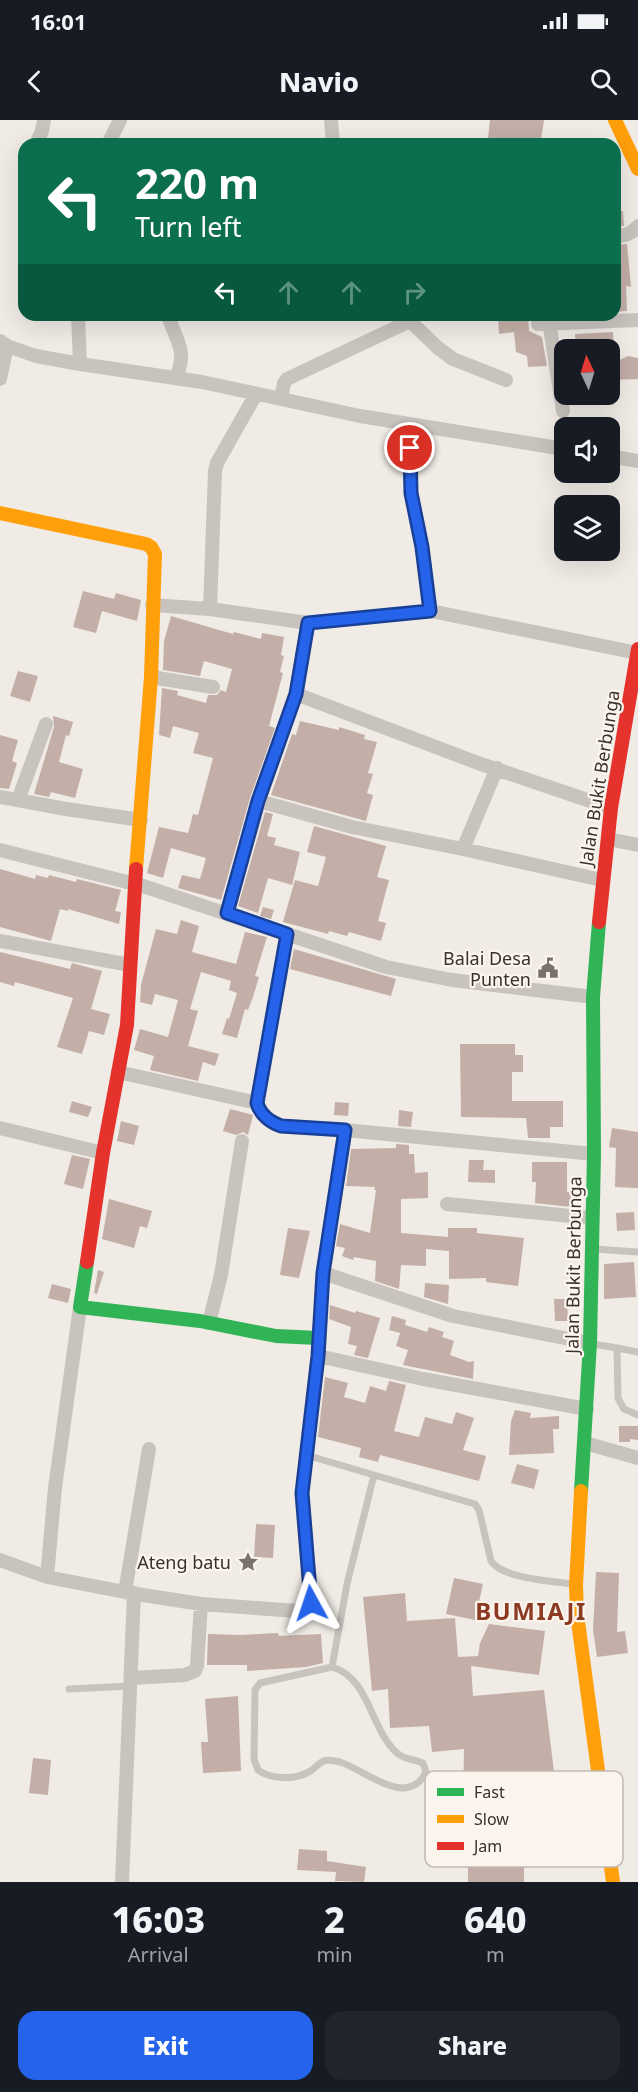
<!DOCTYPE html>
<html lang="en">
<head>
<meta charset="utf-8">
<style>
	body { margin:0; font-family:"Noto Sans",sans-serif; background:#20242c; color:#f1f3f6; height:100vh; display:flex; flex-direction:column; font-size:22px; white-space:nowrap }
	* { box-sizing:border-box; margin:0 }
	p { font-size:20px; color:#9ea1a6 }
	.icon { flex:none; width:33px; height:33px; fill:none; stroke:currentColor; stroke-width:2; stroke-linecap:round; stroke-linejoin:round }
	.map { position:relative; height:1762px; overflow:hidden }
	.drawer { display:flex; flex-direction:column; background:#171b24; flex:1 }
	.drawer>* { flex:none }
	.banner { position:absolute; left:18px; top:18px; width:603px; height:183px; border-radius:18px; box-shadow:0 6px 24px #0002; background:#0b6e4f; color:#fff; overflow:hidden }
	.needle { width:39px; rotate:356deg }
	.controls { position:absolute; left:554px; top:219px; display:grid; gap:12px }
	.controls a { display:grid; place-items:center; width:66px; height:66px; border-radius:12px; background:#171b24; box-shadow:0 6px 24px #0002; font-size:30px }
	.pin { position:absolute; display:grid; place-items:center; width:51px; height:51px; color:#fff; margin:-26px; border:3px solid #fff; border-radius:50%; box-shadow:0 2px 6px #0007 }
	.me { position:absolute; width:66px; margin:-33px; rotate:355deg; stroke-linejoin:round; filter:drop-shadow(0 0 4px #0008) }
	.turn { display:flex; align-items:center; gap:21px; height:126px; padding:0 18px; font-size:27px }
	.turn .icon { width:78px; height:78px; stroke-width:2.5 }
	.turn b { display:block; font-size:42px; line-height:51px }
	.lanes { display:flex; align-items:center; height:57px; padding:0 18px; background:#0003; justify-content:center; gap:30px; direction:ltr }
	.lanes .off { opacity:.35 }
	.eta { display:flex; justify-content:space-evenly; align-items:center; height:102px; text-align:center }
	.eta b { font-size:36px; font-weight:800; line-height:42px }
	.primary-button { display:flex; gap:12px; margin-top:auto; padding:12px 18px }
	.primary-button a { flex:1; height:69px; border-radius:18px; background:#2563eb; color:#fff; font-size:24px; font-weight:800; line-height:69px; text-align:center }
	.primary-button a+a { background:#20242c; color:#f1f3f6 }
	.status { display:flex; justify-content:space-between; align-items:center; height:42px; padding:0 30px; background:#171b24; direction:ltr }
	.status svg { height:16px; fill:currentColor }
	header { display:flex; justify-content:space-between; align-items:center; height:78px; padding:0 18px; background:#171b24; font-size:27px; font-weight:800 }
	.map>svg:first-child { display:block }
	.building { fill:#c3afa7 }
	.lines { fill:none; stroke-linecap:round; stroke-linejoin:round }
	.lane { stroke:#c9c3be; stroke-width:7 }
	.street { stroke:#c9c3be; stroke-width:14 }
	.fast { stroke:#30b455; stroke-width:14 }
	.slow { stroke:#ff9f0a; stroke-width:14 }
	.jam { stroke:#e5322d; stroke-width:14 }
	.route-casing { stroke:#184099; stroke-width:15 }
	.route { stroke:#2563eb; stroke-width:10 }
	.labels { text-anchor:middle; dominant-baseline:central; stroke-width:4.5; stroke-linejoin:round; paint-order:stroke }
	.street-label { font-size:18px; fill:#3b302b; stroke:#fbf5ee }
	.poi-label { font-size:18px; fill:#3b302b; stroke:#fbf5ee; text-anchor:end }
	.district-label { font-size:24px; font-weight:bold; letter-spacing:1.5px; fill:#8c3b22; stroke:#fbf5ee }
	.key { fill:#fbf5ee; stroke:#c1bab4; stroke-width:1.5 }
	.key-label { font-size:16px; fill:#3b302b }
</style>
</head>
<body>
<div class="status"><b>16:01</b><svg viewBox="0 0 49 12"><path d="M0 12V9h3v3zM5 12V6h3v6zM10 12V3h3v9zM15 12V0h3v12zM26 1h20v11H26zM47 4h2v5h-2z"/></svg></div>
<header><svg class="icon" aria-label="back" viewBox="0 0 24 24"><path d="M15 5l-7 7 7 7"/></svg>Navio<svg class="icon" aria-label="search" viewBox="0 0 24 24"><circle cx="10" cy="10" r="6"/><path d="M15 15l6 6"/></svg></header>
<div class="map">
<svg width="638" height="1762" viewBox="0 0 638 1762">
	<rect width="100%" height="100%" fill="#f0ebe5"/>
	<path class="building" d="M490,0H544L541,19L488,18Z
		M623,91L624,106L615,107V92Z
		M627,124L631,167L626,166L627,191L615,192V125Z
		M498,195H528L529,211L542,217L547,246L528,247L527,236L516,232L514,212L499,214Z
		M613,212L614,230H576L575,214Z
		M628,236L638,238V259L609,260L611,244Z
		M83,471L114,479L116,473L141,480L137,501L102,491L96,513L73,507Z
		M171,496L233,514L234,512L261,519L262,513L284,517L281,535L284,536L280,552L283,553L269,606L275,608L250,678L221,780L178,768L182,755L200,759L206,738L171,728L163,758L147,753L159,707L188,713L193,694L198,695L213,638L193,633L199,613L173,606L170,618L159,615L162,568L178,571L177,575L206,583L208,575H217L221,570L226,572L232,549L204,541L200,556L163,550L164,521Z
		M18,551L38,556L30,582L10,576Z
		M53,596L73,602L69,616L66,615L59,642L83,649L75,678L51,672L49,677L34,674L54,607Z
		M300,601L339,610V607L365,615L364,619L377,622L368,653L373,654L367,673L373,675L366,701L271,675L292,614L296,615Z
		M0,615L18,620L12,641L17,643L9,669L0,668Z
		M265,692L273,694L267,716L276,718L274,725L300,732L292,765L268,758L258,793L238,786Z
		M314,706L386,726L377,757L389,760L378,801L386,803L381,821L349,812L347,816L329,811L328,814L283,802L295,760L318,766L326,737L307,732Z
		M0,749L35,759L36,755L48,758L49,755L76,762L77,759L121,770L115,791L121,792L119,804L68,789V791L60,789L51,821L0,807Z
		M263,787L274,790L271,799L260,796Z
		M181,800L199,806L192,832L236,844L245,812L267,817L255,856L259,857L253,877L248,890L245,889L237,918L222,914L227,898L229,899L237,873L229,870L231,861L201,852L190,889L198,891L188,926L219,934L215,946L203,942L198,961L150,950L154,936L134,930L140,909L168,917L178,880L155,874L152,885L140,882L141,865L156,809L177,814Z
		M294,829L396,859L391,876L290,849Z
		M0,832L70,849L72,843L102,851L91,889L110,894L104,915L89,911L82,934L57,927L73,878L15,862L14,866L0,862Z
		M460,924H515V935H523V952H512V981H563V1007H550V1018H528L526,998L461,997Z
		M72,981L92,987L88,997L69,992Z
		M335,982L349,983L348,996L334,995Z
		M230,989L253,995L248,1015L243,1012L236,1015L223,1011Z
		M399,990L413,992L411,1007L398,1006Z
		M121,1001L139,1006L134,1025L117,1021Z
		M612,1008L638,1012V1068L615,1067L616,1028L609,1027Z
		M396,1024L409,1025V1034H414L415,1053L428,1052V1078L401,1079V1113L448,1117V1108H477V1113L524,1118L518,1166L486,1162V1158L449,1159V1131L426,1129V1146L401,1145L399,1169L375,1161L376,1141L354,1137L353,1140L342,1136L345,1128L336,1126L340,1104L370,1113L376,1070H374L375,1067L346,1066L351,1029L396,1028Z
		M72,1035L90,1039L83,1069L64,1064Z
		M469,1040H484L483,1050H495V1063L468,1062Z
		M532,1042H567V1072H571V1087L535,1083L536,1062H532Z
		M109,1079L152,1091L147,1108L140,1106L134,1128L102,1119Z
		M634,1092L635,1110L617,1111L616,1093Z
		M288,1108L310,1111L299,1158L280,1155Z
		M634,1142L636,1177L604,1179V1144Z
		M98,1150L104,1152L97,1174L94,1173Z
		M425,1163L449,1165L448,1184L424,1177Z
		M52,1164L71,1169L68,1183L48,1178Z
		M554,1179H567L568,1201H555Z
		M330,1185L355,1193L356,1191L380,1198L368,1238L354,1235L357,1226L348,1224L351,1207L329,1199Z
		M392,1196L406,1200L405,1205L427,1212L429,1207L444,1212L442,1217L454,1221L450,1235L469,1242L474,1241L473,1259L403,1245L408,1230L396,1226L400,1213L389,1210Z
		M325,1257L348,1263L344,1277L365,1283L370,1266L386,1271L389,1261L406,1265L394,1311L419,1317L425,1297L452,1304L456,1292L474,1298L463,1330L486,1336L479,1361L380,1335L378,1342L359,1337L361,1328L318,1317Z
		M515,1290L531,1293L530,1298L559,1296V1309H553L554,1333L509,1335L511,1301Z
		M619,1306H638V1320L630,1319V1322H619Z
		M517,1344L539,1350L534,1369L511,1363Z
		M256,1404L275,1405L273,1438L254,1437Z
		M596,1452L619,1453L617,1512L625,1511L628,1533L597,1537L593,1510Z
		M454,1458L483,1464L475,1500L446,1494Z
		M405,1473L407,1501L455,1498L458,1537L478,1536L480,1523L489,1504L545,1511L539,1555L471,1546L473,1576L544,1570L555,1660L543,1656L544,1686L486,1691V1722L524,1733V1762H468V1685H463L464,1629L432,1632L429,1606L390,1608L388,1569L372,1571L363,1477Z
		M278,1513L279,1516L321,1514L323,1543L306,1547L247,1551V1545H207L208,1514L239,1515Z
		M238,1576L241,1651L203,1653L201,1622H208L205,1579Z
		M33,1638L51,1640L48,1675L29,1673Z
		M299,1729L327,1731V1741L366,1747L364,1762L335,1761L336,1752L297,1750Z"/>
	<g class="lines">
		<path class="lane" d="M594,1129L638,1132
			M593,1224L617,1228L618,1278L624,1289L638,1295
			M617,1228L638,1232
			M306,1335L374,1355
			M332,1547C370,1558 370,1609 397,1633C405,1640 414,1639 423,1643L426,1652C407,1690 364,1649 340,1642C317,1636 322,1646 307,1653C293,1660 270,1659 258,1650L254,1639L255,1570L260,1563L332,1547L347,1464L374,1355L475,1384L479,1390L491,1441C503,1459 552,1461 573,1464
			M69,1569L131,1566"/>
		<path class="street" d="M331,0L333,24
			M36,24L42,11L44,0
			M108,24L120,0
			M615,116C625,116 632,114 638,106
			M78,195L80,244
			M168,195C171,207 183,228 181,238C181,245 178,252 176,258
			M548,195L563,291
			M410,201L438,228L453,239L506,260
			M538,204L638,200
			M0,221L7,226L36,236L80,244L202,262L360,296L564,329
			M0,259L7,226
			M281,279L284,263L287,259L410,201L407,195
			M409,305L411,373L422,427L431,491L637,533
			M609,336L638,341
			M152,485L210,489L308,503L431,491
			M210,489L215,351L217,343L256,274
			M151,557L213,567
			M296,574L478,643L611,688
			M0,677L66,689L141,700
			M18,680L46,604
			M259,681L352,707L463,729L602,760
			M608,719L638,725
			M463,729L497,648
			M0,730L143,766L386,847L452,860L593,877
			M227,793L259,681L296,574L308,503
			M287,814L257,983C260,994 270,1002 281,1006L345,1010L594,1034
			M0,821L130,845
			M118,952L257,983
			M0,1008L103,1033
			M447,1084L592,1098
			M323,1153L453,1196L590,1223
			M209,1203L221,1155L242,1021
			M318,1236L423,1259L587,1289
			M585,1323L638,1338
			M0,1440L47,1457L130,1473L201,1484L297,1491C304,1491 310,1489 311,1481L302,1373L318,1236L323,1153L345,1010
			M47,1457L55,1368L80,1187
			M125,1472L149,1329
			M132,1558L185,1555L195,1551L197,1546L201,1484
			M122,1762L134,1473"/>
		<path class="fast" d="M87,1142L80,1187L200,1201L276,1216L318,1218
			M581,1371L590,1223L594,1034L593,877L599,802"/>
		<path class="slow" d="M615,0L638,49
			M0,393L146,424L151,427L155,434L151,557L136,749
			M581,1371L576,1465L577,1494L613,1762"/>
		<path class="jam" d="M599,802L611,688L638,529
			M87,1142L103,1033L127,905L136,749"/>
	</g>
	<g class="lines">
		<g class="route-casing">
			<path id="route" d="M311,1483L302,1373L318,1236L323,1153L345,1010L281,1006C270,1002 260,994 257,983L287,814L227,793L258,681L296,574L308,503L430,491L422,427L411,373L410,328"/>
		</g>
		<use href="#route" class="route"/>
	</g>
	<defs>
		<g id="civic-bare" transform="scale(1.62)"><path d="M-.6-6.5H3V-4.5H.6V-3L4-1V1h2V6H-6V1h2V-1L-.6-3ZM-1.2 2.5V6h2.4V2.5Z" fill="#7a716c" stroke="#fbf5ee" stroke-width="2.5" paint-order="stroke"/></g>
		<g id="sight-bare" transform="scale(1.62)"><path d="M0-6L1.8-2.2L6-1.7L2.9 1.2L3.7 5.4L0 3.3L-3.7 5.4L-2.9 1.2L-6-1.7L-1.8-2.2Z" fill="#7a716c" stroke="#fbf5ee" stroke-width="2.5" paint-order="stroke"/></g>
	</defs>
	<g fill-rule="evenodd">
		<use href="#civic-bare" x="548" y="848"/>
		<use href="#sight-bare" x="248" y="1442"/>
	</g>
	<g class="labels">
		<g class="street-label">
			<text transform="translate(599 658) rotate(-81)">Jalan Bukit Berbunga</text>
			<text transform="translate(573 1145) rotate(-89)">Jalan Bukit Berbunga</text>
		</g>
		<g class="poi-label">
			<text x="531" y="838">Balai Desa<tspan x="531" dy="21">Punten</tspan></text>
			<text x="231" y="1442">Ateng batu</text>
		</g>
		<g class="district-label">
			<text x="531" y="1490">BUMIAJI</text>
		</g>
	</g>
	<rect x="425" y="1651" width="198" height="96" rx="9" class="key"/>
	<rect x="437" y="1668" width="27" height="8" fill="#30b455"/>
	<rect x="437" y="1695" width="27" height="8" fill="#ff9f0a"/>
	<rect x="437" y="1722" width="27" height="8" fill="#e5322d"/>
	<g class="key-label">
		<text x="474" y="1678">Fast</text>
		<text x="474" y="1705">Slow</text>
		<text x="474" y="1732">Jam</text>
	</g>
</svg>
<div class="controls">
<a><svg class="needle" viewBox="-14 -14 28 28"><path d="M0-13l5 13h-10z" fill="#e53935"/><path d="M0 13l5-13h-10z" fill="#9ea1a6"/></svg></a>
<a><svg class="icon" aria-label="sound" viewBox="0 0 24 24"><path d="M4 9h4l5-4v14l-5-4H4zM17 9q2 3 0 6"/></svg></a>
<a><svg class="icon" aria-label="layers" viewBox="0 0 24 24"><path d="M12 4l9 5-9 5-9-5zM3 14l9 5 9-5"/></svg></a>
</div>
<div class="pin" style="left:410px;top:328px;background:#d93025"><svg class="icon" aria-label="arrive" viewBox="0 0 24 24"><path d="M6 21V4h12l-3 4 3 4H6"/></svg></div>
<svg class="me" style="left:311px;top:1483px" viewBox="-20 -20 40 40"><path d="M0-17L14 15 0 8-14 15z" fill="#2563eb" stroke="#fff" stroke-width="4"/></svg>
<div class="banner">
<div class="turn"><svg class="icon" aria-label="left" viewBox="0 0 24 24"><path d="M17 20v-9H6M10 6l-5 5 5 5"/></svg><div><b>220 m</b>Turn left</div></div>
<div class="lanes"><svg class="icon" aria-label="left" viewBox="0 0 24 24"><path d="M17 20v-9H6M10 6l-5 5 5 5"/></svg><svg class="icon off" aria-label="ahead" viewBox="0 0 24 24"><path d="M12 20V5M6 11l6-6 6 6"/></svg><svg class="icon off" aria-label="ahead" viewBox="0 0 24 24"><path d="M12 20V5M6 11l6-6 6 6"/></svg><svg class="icon off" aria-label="right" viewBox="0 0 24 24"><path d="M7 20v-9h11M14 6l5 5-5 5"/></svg></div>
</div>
</div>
<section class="drawer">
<div class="eta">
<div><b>16:03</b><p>Arrival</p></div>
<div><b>2</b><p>min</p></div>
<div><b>640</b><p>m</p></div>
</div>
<div class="primary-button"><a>Exit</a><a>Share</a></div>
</section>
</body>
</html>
